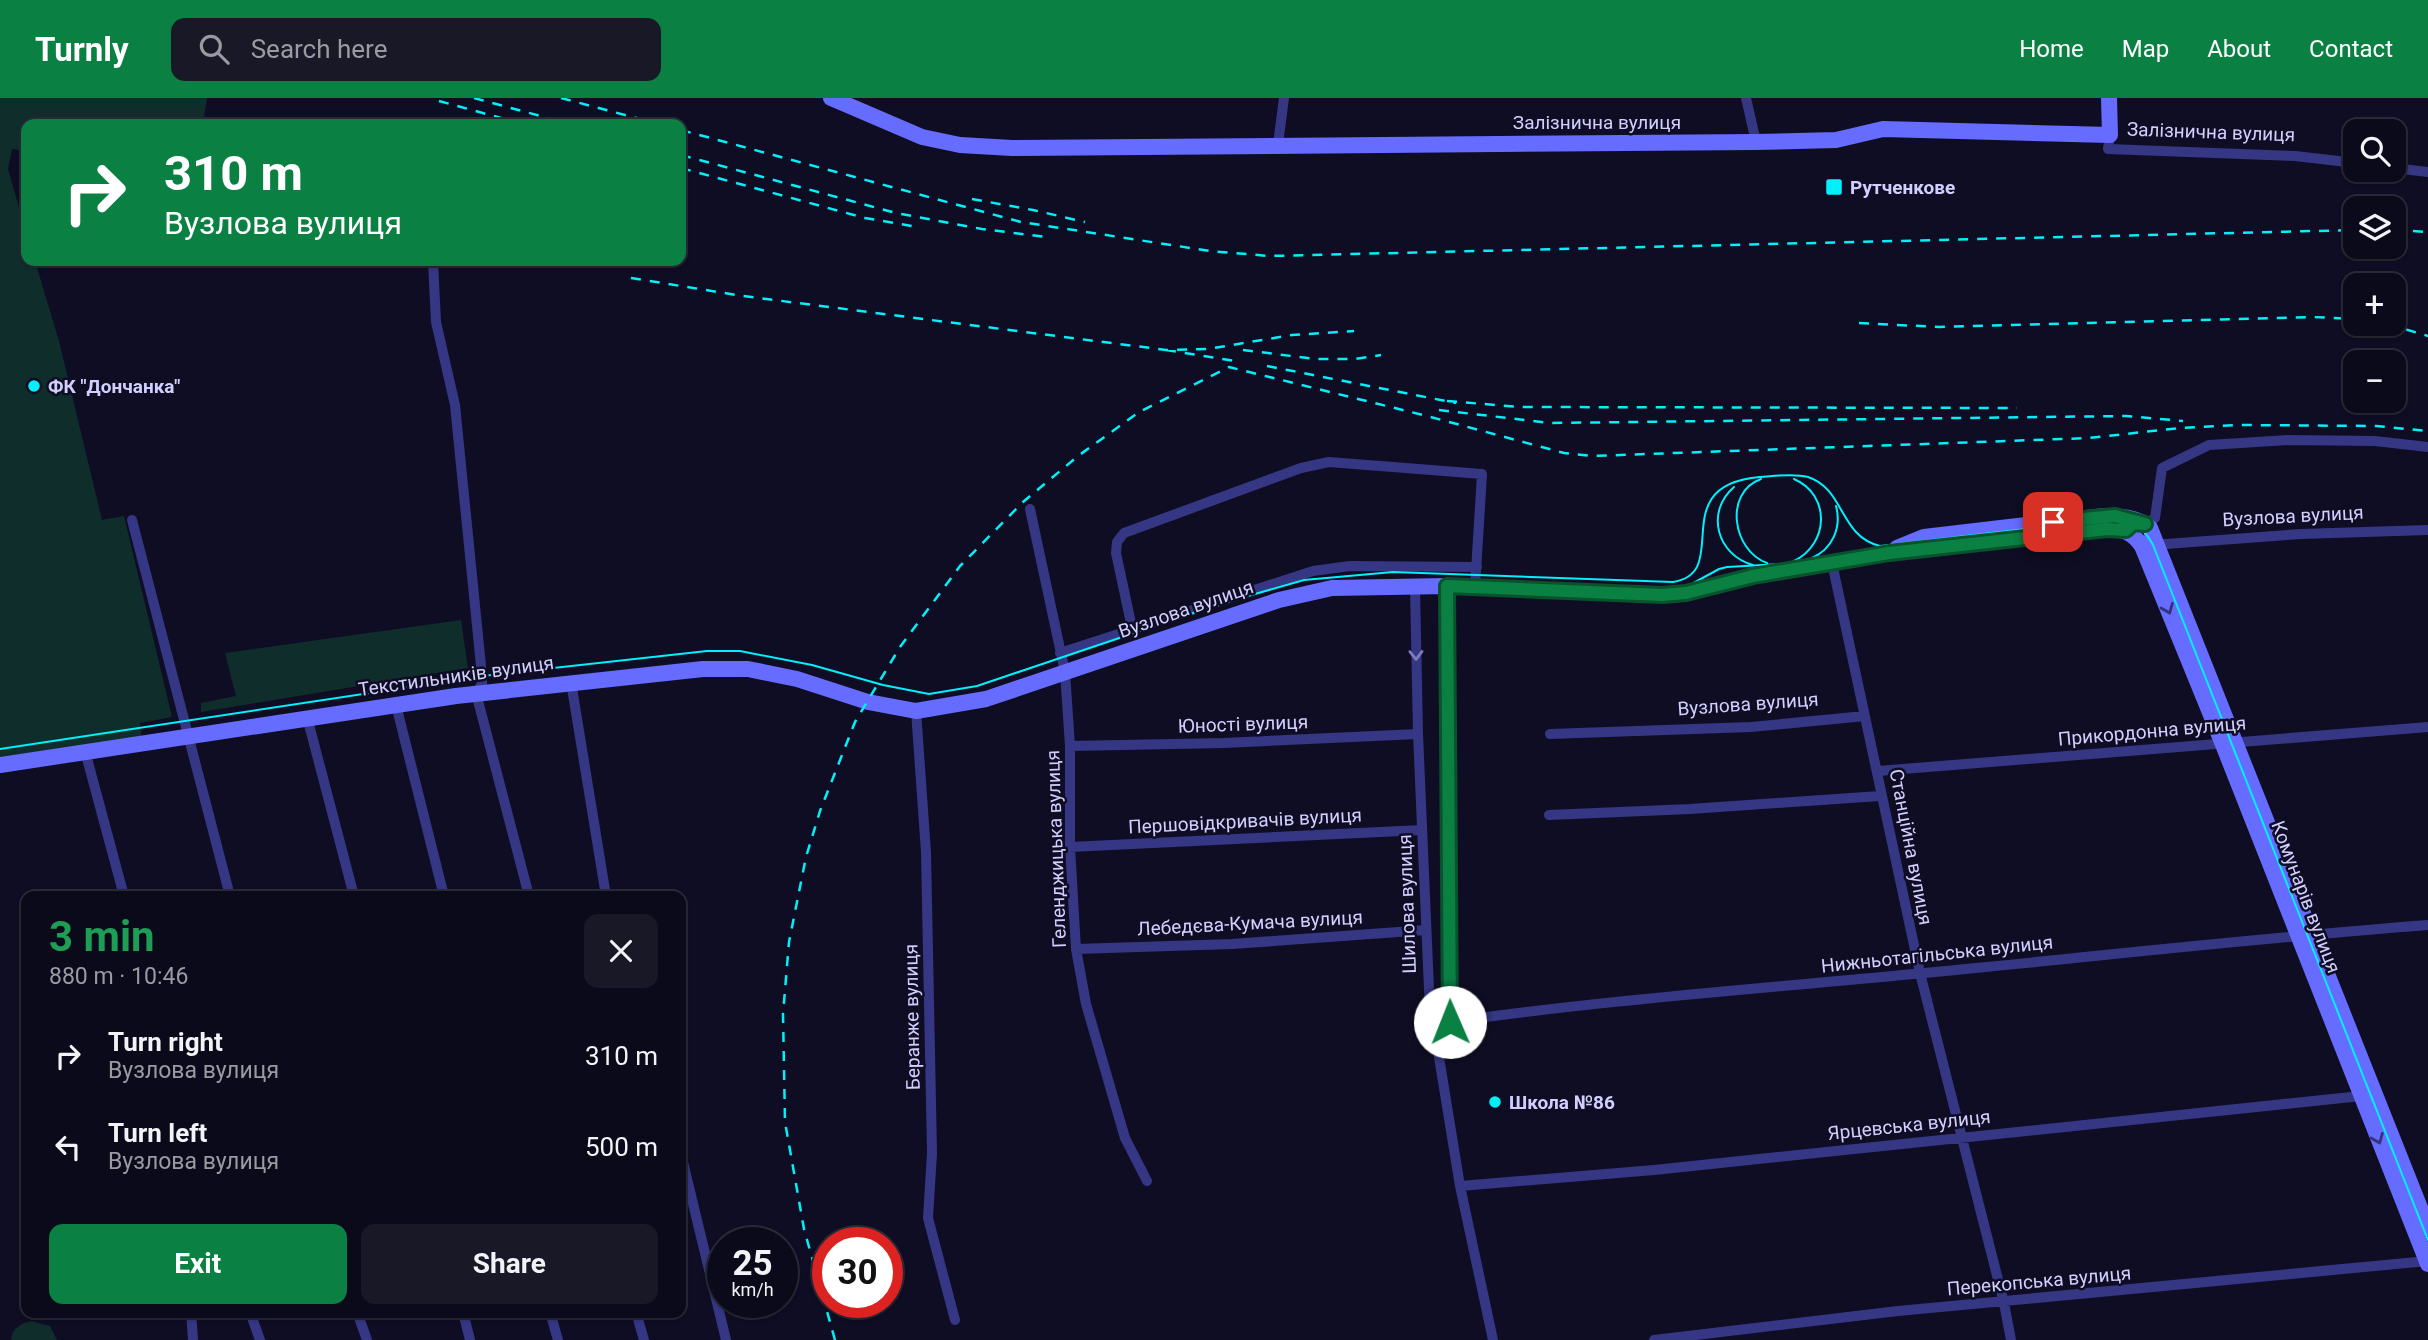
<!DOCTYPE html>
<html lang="en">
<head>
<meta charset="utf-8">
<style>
	body { margin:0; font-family:Roboto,sans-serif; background:#191827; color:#f1f3f6; height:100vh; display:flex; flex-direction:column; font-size:26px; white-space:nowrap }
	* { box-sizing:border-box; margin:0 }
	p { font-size:23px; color:#9a9aa2 }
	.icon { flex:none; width:38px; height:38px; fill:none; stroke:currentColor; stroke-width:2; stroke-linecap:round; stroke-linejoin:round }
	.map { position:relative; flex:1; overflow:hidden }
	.panel { position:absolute; left:21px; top:793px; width:665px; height:427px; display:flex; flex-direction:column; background:#0b0a1a; border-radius:14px; box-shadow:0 2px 5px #0004,0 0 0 2px #2b2b39 }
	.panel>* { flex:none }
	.top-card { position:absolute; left:21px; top:21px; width:665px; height:147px; border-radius:14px; box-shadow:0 2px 5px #0004,0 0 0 2px #2b2b39; background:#0b8043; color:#fff; overflow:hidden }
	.tools { position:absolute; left:2343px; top:21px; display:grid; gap:14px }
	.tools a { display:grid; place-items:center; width:63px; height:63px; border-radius:14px; background:#0b0a1a; box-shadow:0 2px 5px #0004,0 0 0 2px #2b2b39; font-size:35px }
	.speed { position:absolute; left:707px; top:1129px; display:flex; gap:14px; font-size:35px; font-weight:700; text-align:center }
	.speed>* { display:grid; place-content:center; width:91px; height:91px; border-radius:50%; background:#0b0a1a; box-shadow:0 2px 5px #0004,0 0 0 2px #2b2b39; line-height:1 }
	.speed small { font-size:18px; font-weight:400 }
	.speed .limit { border:10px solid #d22; background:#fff; color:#111 }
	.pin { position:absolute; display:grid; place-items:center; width:60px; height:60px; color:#fff; margin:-30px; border-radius:14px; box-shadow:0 4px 10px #0006 }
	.me { position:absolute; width:77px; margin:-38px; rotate:359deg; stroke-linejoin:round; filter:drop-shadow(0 0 5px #0008) }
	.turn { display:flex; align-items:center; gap:24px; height:147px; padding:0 28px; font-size:32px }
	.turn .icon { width:91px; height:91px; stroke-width:2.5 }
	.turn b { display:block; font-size:49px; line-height:60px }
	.round { display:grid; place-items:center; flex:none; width:74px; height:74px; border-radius:14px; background:#191827 }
	.head { display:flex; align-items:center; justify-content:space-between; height:119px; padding:0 28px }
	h1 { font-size:42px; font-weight:700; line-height:52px; color:#1e9e55 }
	.button { display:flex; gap:14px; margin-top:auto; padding:14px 28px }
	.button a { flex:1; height:80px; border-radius:14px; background:#0b8043; color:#fff; font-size:28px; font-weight:700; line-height:80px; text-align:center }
	.button a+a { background:#191827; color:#f1f3f6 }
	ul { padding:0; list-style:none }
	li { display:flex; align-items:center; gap:21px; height:91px; padding:0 28px }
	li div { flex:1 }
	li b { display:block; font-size:26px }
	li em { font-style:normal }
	header { display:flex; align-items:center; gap:42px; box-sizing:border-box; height:98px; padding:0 35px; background:#0b8043; color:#fff }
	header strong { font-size:33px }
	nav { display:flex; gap:38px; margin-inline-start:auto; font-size:24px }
	.search { width:490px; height:63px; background:#191827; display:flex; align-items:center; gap:18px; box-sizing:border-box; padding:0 24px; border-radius:14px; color:#9a9aa2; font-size:26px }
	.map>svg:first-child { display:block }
	.green { fill:#0f2e2b }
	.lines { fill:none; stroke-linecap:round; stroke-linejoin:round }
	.street { stroke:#353785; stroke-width:10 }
	.secondary { stroke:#666cff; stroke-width:16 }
	.tram { stroke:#00f1fa; stroke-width:2 }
	.rail { stroke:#00f1fa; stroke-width:2.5; stroke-dasharray:10 9; stroke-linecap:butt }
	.oneway { stroke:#32337b }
	.oneway2 { stroke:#7c7bbc }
	.route-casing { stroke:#07532c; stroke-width:18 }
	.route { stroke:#0b8043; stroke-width:12 }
	.poi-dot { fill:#00f1fa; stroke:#0f0d23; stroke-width:2.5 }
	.labels { text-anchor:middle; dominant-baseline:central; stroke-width:5; stroke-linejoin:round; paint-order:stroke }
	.street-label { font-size:19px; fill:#d2cfff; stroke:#0f0d23 }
	.poi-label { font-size:19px; font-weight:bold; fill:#d2cfff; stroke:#0f0d23; text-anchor:start }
</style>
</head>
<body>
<header>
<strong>Turnly</strong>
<div class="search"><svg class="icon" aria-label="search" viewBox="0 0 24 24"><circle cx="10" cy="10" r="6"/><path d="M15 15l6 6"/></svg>Search here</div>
<nav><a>Home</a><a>Map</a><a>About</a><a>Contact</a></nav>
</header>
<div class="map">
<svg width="2428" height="1242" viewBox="0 0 2428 1242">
	<rect width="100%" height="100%" fill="#0f0d23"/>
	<path class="green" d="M0,0H207L203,26H26V53L12,51L8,71L26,134V163H35L59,243L102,422L124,418L172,619L140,625L142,646L0,668Z
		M461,522L468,570L201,614V605L236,598L225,555Z
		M31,1223L50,1228L57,1242H11C12,1230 20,1226 31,1223Z"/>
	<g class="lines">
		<path class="street" d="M1746,0L1756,44
			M2110,37L2108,51L2295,58L2356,65
			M1278,46L1284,0
			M2394,70L2428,74
			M433,164L436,224L455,307L482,578V586L476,595L529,798
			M1030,411L1065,574L1070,648V749L1076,851L1086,906L1125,1040L1147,1083
			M132,422L230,798
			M2139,425L2145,426L2155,420L2162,370L2209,347L2288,342L2375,343L2428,349
			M2152,447L2301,436L2428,432
			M1832,465L1920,875L2004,1205L2011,1242
			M1447,488L1450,924C1604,902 1758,891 1913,876C2084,860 2256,840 2428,827
			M1415,489L1418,636L1431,937L1437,947L1460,1088L1493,1242
			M1132,530L1116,455L1117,444L1124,435L1301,370L1329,364L1482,376L1475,489
			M1060,555L1313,473L1350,468L1477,469
			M571,584L606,798
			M396,607L444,798
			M916,613L926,754L932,1055L928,1120L955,1222
			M307,619L354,798
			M1550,636L1751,629L1865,618
			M1070,648L1224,645L1418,636
			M85,653L124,798
			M1878,673L2428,629
			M1549,717L1690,711L1880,698
			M1070,749L1422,732
			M1076,851L1232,846L1426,832
			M681,1056L726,1242
			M1460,1088L1654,1072L2361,998
			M191,1214L193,1242
			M250,1214L260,1242
			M357,1214L367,1242
			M463,1214L470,1242
			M550,1214L558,1242
			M636,1214L644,1242
			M1654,1242L1898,1213L2428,1163"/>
		<path class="secondary" d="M831,0L922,39L960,47L1012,50L1756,44L1836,42L1883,31L2110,37L2109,0
			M1897,450L1924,439L2104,418C2120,418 2138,419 2150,430L2428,1130
			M0,667L456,598L703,571H748L797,581L868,604L916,613L986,601L1279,502L1332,490L1447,488L1662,497L1686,495L1753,478L1889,455L2107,431C2124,431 2132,434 2142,448L2222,644L2428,1166"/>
		<path class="tram" d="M1761,381C1723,395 1733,453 1767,465
			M1794,381C1831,397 1829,446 1794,463
			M1734,389C1705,414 1717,457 1753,467
			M1812,460C1832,451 1842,430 1836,408
			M1688,488L1719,471L1727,469L1781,466L1886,452
			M0,651L482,578L707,553H740L812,567L883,587L929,596L977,588L1220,506L1304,482L1393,474L1673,484C1734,475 1663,387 1760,379C1775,378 1793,375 1808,379C1845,391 1839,438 1880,448L2103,422C2127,421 2142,425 2153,447L2428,1142"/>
		<path class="rail" d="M474,0L570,26
			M561,0L659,26
			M439,3L523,26
			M681,32L1021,124L1210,153L1269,158L2356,132
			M681,57L896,115L982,131L1046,139
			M681,70L865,120L912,128
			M972,101L1033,112L1085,124
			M2394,132L2428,134
			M631,180L743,198L1166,252L1208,251L1292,237L1354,233
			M1859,225L1939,229L2312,219L2356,221
			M2388,226L2428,238
			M1166,252L1241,264
			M1243,252L1316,261H1355L1381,257
			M1267,268L1456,305
			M1447,303L1520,309L2017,310
			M1439,312L1550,325L2126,318L2183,323
			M835,1242L804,1131L785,1024L783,916L789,844L806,759L820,713L855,624L900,549L960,468L1023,404L1078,358L1139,314L1229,269L1427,318L1564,355L1593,358L2089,340L2180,330L2239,327L2376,328L2428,333"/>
	</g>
	<defs><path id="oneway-chevron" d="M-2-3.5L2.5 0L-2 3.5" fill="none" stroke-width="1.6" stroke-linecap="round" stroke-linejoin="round" transform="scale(1.75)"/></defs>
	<g class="oneway">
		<use href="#oneway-chevron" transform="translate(2168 511) rotate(68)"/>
		<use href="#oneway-chevron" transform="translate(2378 1041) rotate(68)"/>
	</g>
	<use class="oneway2" href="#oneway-chevron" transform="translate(1416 557) rotate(89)"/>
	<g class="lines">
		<g class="route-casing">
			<path id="route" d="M1450,924L1447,488L1662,497L1686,495L1753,478L1889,455L2107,431L2126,432L2133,425L2145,426L2115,418L2053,424"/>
		</g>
		<use href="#route" class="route"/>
	</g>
	<g class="poi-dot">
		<rect x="1825" y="80" width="18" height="18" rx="3.5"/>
		<circle cx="34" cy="288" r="7"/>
		<circle cx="1495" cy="1004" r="7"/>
	</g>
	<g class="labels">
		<g class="street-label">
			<text x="1597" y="24">Залізнична вулиця</text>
			<text transform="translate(2211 34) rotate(2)">Залізнична вулиця</text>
			<text transform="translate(2293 418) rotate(-3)">Вузлова вулиця</text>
			<text transform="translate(1186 511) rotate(-19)">Вузлова вулиця</text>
			<text transform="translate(456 578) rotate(-8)">Текстильників вулиця</text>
			<text transform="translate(1748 606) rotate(-4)">Вузлова вулиця</text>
			<text transform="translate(1243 626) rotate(-2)">Юності вулиця</text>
			<text transform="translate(2152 633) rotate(-5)">Прикордонна вулиця</text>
			<text transform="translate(1245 723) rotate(-3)">Першовідкривачів вулиця</text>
			<text transform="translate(1911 749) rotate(79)">Станційна вулиця</text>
			<text transform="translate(1056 751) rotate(-92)">Геленджицька вулиця</text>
			<text transform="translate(2306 799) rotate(69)">Комунарів вулиця</text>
			<text transform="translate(1407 806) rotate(-92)">Шилова вулиця</text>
			<text transform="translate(1250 825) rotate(-3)">Лебедєва-Кумача вулиця</text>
			<text transform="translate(1937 856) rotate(-6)">Нижньотагільська вулиця</text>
			<text transform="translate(912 919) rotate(-91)">Беранже вулиця</text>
			<text transform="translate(1909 1027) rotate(-6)">Ярцевська вулиця</text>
			<text transform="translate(2039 1183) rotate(-5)">Перекопська вулиця</text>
		</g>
		<g class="poi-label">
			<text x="1850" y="89">Рутченкове</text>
			<text x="48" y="288">ФК "Дончанка"</text>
			<text x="1509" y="1004">Школа №86</text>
		</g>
	</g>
</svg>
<div class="tools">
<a><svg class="icon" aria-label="search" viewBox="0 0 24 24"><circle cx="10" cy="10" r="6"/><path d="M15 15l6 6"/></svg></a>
<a><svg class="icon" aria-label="layers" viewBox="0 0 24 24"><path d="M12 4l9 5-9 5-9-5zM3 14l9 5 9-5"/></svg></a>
<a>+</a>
<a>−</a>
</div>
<div class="speed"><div>25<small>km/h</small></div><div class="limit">30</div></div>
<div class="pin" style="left:2053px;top:424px;background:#d93025"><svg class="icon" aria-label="arrive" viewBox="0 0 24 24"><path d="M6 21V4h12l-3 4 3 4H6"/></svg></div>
<svg class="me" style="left:1450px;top:924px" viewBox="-20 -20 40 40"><circle r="19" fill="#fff"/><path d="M0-13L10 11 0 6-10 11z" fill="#0b8043"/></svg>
<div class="top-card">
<div class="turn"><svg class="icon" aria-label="right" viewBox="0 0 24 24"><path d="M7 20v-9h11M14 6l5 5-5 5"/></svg><div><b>310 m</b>Вузлова вулиця</div></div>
</div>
<section class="panel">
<div class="head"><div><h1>3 min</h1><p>880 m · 10:46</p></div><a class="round"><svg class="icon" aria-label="close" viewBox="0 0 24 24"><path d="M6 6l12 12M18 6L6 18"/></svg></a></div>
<ul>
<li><svg class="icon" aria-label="right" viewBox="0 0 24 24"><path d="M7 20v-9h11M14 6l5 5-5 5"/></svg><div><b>Turn right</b><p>Вузлова вулиця</p></div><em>310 m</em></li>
<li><svg class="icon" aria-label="left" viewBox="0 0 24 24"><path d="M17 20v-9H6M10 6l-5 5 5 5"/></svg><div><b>Turn left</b><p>Вузлова вулиця</p></div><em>500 m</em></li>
</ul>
<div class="button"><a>Exit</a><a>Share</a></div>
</section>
</div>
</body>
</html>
